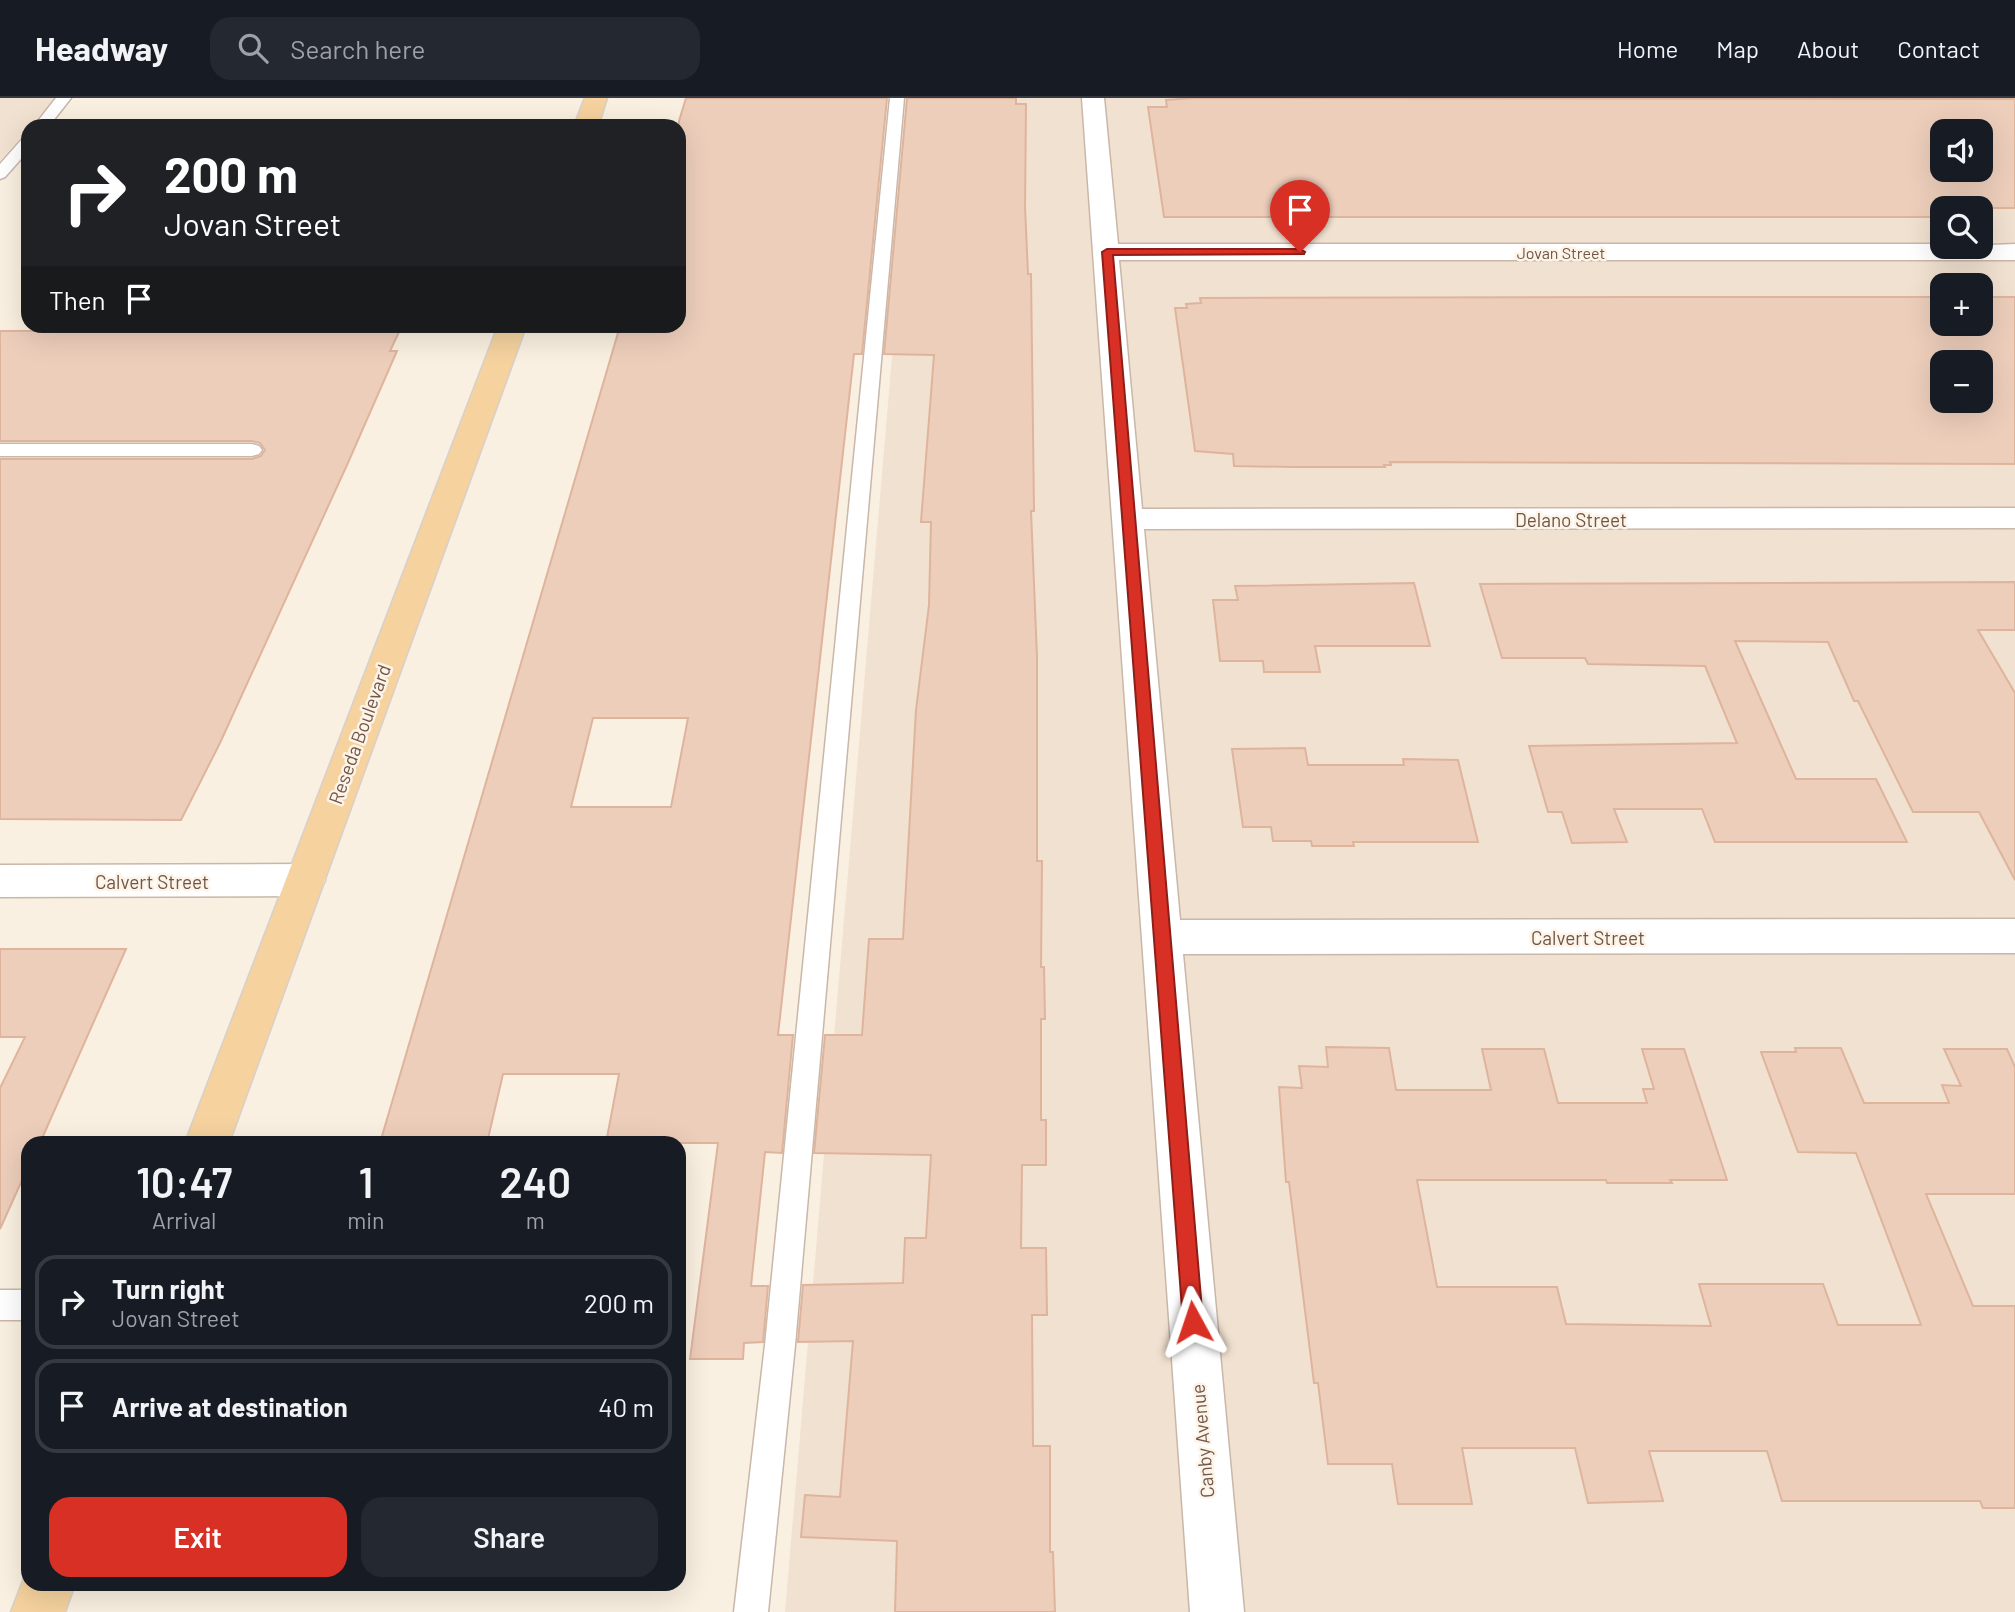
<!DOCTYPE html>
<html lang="en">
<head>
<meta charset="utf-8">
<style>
	body { margin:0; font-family:Barlow,sans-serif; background:#242831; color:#f1f3f6; height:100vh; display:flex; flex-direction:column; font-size:26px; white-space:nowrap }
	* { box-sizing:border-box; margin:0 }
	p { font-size:23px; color:#9ea1a6 }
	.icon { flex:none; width:38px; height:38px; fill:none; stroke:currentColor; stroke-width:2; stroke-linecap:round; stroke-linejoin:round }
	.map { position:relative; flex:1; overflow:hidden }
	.panel { position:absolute; left:21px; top:1038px; width:665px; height:455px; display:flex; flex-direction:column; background:#171b24; border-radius:21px; box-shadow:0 7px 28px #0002 }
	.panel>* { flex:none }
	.hud { position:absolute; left:21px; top:21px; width:665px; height:214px; border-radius:21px; box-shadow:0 7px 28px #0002; background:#202124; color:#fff; overflow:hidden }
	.fabs { position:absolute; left:1930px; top:21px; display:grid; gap:14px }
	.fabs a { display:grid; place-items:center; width:63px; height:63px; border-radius:14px; background:#171b24; box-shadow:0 7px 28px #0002; font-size:35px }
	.pin { position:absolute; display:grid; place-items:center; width:60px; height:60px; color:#fff; margin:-72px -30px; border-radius:50% 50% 50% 0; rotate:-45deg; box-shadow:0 0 7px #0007 }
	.pin .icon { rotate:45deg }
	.me { position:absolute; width:77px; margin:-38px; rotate:355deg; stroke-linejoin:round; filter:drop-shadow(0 0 5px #0008) }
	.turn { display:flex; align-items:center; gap:24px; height:147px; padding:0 28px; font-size:32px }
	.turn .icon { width:91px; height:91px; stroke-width:2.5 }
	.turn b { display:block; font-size:49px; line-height:60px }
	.then { display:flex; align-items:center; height:66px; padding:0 28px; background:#0003; gap:14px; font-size:26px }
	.eta { display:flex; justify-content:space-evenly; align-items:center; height:119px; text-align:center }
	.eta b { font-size:42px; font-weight:600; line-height:49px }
	.cta { display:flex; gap:14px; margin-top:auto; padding:14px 28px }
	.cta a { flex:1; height:80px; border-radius:21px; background:#d93025; color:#fff; font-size:28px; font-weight:600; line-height:80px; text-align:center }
	.cta a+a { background:#242831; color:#f1f3f6 }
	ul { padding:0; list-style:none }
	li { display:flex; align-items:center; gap:21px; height:94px; margin:0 14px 10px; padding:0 14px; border:4px solid #363941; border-radius:21px }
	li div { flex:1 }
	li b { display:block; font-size:26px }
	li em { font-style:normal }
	header { display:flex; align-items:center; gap:42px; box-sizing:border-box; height:98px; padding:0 35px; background:#171b24; border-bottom:2px solid #363941 }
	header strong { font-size:33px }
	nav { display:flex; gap:38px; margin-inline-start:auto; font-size:24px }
	.search { width:490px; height:63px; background:#242831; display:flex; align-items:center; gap:18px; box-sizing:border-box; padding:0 24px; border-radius:21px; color:#9ea1a6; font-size:26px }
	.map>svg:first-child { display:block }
	.residential { fill:#f1e1d0; fill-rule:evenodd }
	.building { fill:#edcebb; stroke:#dfb49d; stroke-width:2; fill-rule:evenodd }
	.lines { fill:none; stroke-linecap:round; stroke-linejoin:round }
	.service-casing { stroke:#c9b7a9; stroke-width:3 }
	.minor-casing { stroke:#c9b7a9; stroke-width:3 }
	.primary-casing { stroke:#d7d0cc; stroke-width:3 }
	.service { fill:#fff; fill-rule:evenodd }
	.minor { fill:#fff; fill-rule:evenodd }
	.primary { fill:#f5d29e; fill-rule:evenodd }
	.route { fill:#d93025; stroke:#8d1f18; stroke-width:2 }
	.labels { text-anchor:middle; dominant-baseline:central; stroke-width:5; stroke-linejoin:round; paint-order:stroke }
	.far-street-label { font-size:16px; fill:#6f564a; stroke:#fdf4e7 }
	.street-label { font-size:19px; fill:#6f564a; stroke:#fdf4e7 }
</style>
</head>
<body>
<header>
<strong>Headway</strong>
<div class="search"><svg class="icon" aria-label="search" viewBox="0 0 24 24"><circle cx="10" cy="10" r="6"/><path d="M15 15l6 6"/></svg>Search here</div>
<nav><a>Home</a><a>Map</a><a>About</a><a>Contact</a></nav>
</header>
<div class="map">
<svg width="2015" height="1514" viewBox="0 0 2015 1514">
	<rect width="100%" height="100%" fill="#faf0e1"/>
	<path class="residential" d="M0,0H55L0,63Z
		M914,0H2015V1514H785ZM1942,33H1981V72H1942ZM1942,110H1981V149H1942ZM1942,187H1981V226H1942ZM1942,264H1981V303H1942Z"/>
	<path class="building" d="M686,0H887L862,256H854L778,937H793L782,1055L765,1054L751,1188H768L763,1244L744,1245L743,1261H690L718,1045H606L619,976H503L487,1045H380L620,228H679V23ZM593,620H688L671,709H571Z
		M907,0H1016V6H1026L1025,109L1028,176H1031L1034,413H1031L1037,559V763H1042L1041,869H1044L1045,921H1041V1022H1046V1067H1022L1021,1150H1046L1047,1217H1032L1033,1348H1050V1454H1053L1055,1514H895L897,1443L801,1439L805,1397L840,1399L853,1243L798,1244L803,1187L903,1185L905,1140H926L931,1057L814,1055L825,937H862L869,841H903L916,612L929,507L931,424H921L934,257L884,256Z
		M1193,0L2015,1V110H1942V119H1164L1148,9H1167L1166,2ZM1942,33H1981V72H1942Z
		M1631,199H1942V226H1981V199H2015V366L1390,364L1391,367H1384L1385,369H1292L1234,368L1233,356L1195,353L1175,210H1187L1186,206L1201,205L1200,200ZM1942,264H1981V303H1942Z
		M400,232L390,253H397L347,367L220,645L181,722L0,721V361H252L261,358L265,352L260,345L252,343H0V233Z
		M2015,484V532H1978L2015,595V782L1979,714H1913L1858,603H1854L1828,544L1735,543L1796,681H1876L1907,744H1715L1702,711H1614L1627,744L1572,745L1562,714H1548L1529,648L1737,645L1705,568L1588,566L1585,560H1502L1480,486Z
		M1414,485L1430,548H1315L1320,574H1264L1263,563H1220L1213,502H1238L1235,488Z
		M1305,650L1308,667H1404L1403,661L1458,662L1478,744H1353L1354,748H1312L1311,743H1273L1271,729H1243L1232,651Z
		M0,851H126L40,1045H28V1069L0,1131V990L25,939H0Z
		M1326,949L1389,950L1396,992H1491L1482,951H1544L1558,1005H1647L1643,991H1654L1642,951H1684L1727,1082H1670L1672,1085H1607L1606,1082H1417L1437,1189H1557L1566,1226L1711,1228L1699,1186H1823L1838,1227H1921L1856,1055L1798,1054L1761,954H1796L1795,950H1841L1864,1005H1949L1942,987L1961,988L1944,951H2007L2015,969V1096H1926L1973,1208H2015V1410H1983L1980,1403H1782L1767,1353H1649L1663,1403L1588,1405L1575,1350H1462L1472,1406H1398L1392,1366H1328L1318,1285H1314L1289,1084H1286L1279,989L1302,990L1299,968L1328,969Z"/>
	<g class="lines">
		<g class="service-casing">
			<path id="service" d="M56,0H71L49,28H34Z
				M890,0H904L795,1247L768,1514H734L765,1247Z
				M28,38V53L5,79L0,81V66L23,40Z
				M0,346H252L259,348L262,352L259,356L252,358H0Z
				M0,1192H28V1222H0Z"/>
		</g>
		<g class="minor-casing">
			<path id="minor" d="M1082,0H1104L1118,146H1942V149L2015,146V162H1119L1142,411L2015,410V430L1144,431L1180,822L2015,821V855L1183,856L1244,1514H1190Z
				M305,766L319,771L325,782L319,793L305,798L0,799V767Z"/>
		</g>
		<g class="primary-casing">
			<path id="primary" d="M585,0H607L598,28H574Z
				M498,228H526L229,1045H185Z
				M28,1470V1486H75L65,1514H11Z"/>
		</g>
		<use href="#service" class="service"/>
		<use href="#minor" class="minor"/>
		<use href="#primary" class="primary"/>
	</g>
	<path class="route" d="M1300,151L1305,154L1304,156L1113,157L1203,1224L1200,1231L1193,1234L1186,1231L1183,1224L1102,154L1107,151Z"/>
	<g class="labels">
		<g class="far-street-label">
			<text x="1561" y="154">Jovan Street</text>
		</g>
		<g class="street-label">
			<text x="1571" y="421">Delano Street</text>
			<text transform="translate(359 636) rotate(-70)">Reseda Boulevard</text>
			<text x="152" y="783">Calvert Street</text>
			<text x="1588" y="839">Calvert Street</text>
			<text transform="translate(1202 1343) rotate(-95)">Canby Avenue</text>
		</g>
	</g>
</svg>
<div class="fabs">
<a><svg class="icon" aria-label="sound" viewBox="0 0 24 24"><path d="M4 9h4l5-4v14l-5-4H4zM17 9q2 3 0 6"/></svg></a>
<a><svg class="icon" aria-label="search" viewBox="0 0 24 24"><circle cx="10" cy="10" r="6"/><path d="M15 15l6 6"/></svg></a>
<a>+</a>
<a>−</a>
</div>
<div class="pin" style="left:1300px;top:154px;background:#d93025"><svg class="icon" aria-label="arrive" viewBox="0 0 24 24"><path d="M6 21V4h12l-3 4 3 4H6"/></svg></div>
<svg class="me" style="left:1193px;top:1224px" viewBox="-20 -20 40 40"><path d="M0-17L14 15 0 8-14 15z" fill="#d93025" stroke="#fff" stroke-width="4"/></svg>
<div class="hud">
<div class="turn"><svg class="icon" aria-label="right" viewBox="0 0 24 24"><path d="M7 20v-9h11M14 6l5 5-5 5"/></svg><div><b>200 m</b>Jovan Street</div></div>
<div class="then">Then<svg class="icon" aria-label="arrive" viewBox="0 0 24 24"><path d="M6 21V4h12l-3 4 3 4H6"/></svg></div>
</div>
<section class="panel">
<div class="eta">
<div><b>10:47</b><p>Arrival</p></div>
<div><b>1</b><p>min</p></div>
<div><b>240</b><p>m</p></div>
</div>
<ul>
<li><svg class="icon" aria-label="right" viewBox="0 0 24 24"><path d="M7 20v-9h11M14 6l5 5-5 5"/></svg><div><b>Turn right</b><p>Jovan Street</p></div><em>200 m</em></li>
<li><svg class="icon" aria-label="arrive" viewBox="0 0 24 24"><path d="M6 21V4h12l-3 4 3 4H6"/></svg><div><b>Arrive at destination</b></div><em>40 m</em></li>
</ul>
<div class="cta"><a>Exit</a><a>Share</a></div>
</section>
</div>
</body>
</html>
